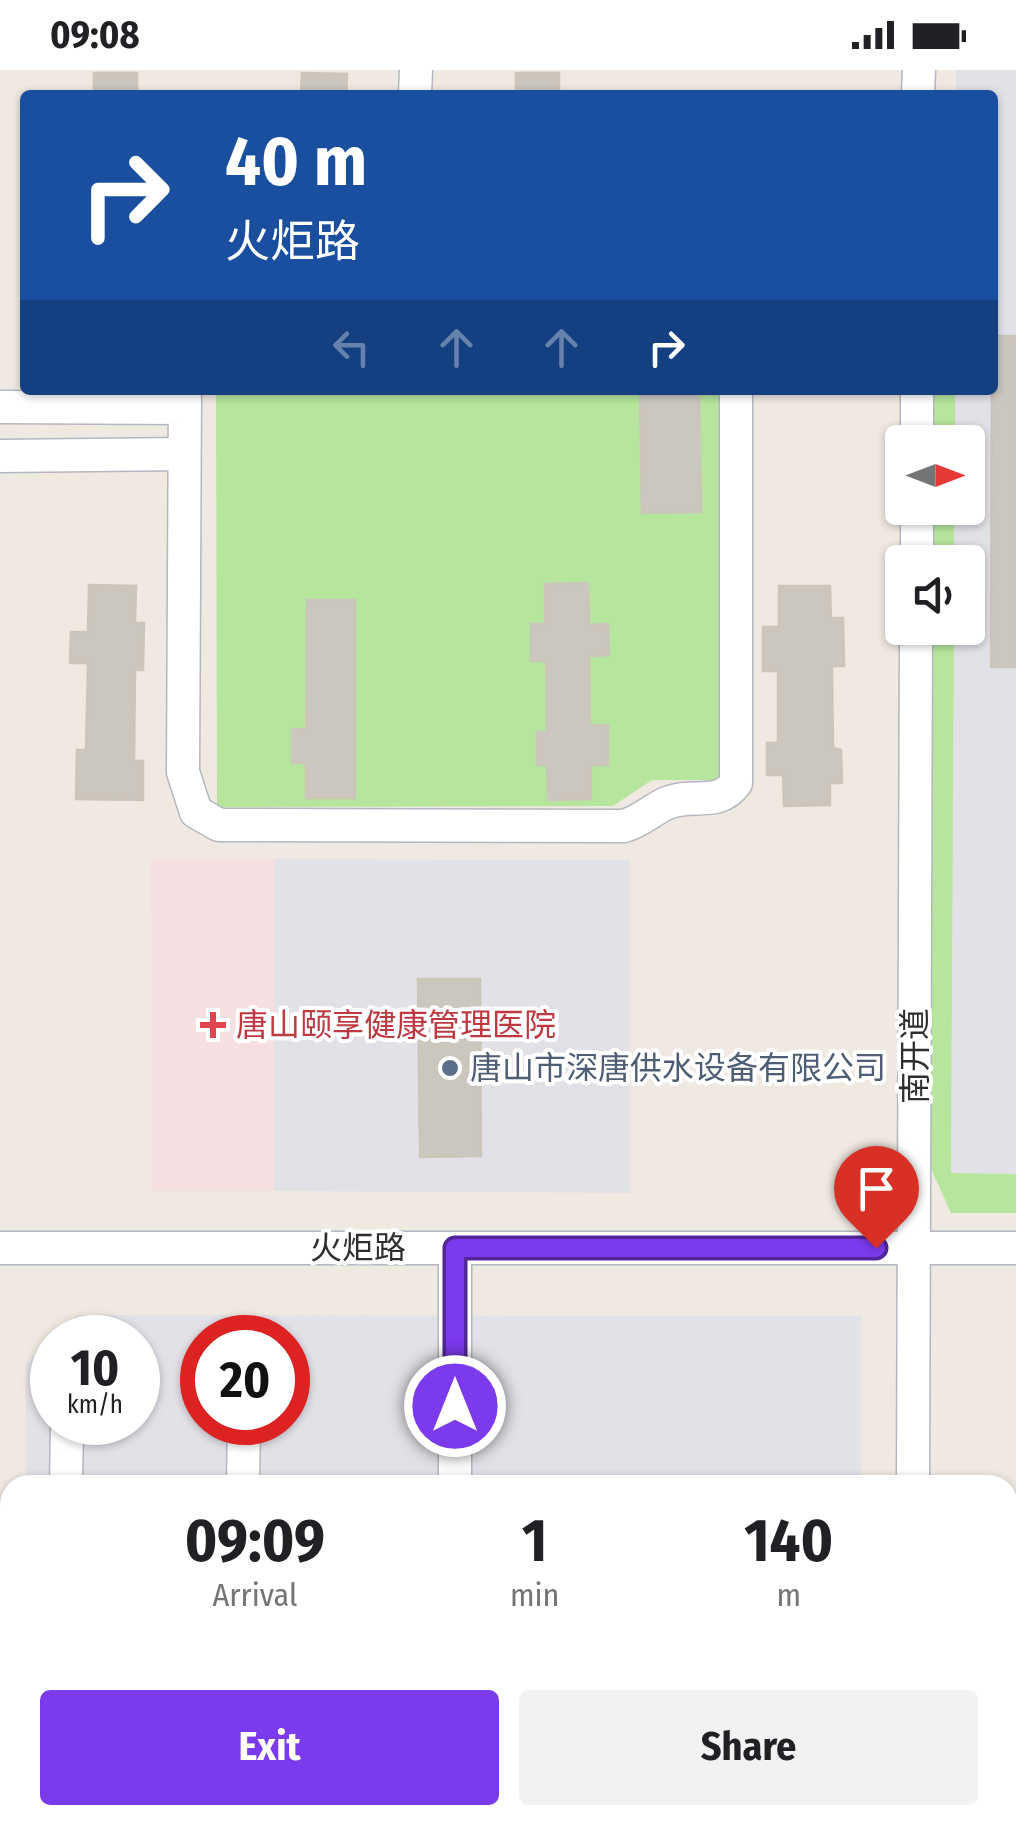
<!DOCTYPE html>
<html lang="en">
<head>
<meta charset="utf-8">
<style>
	body { margin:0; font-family:"Fira Sans Condensed","Noto Sans SC",sans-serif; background:#f2f2f2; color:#202124; height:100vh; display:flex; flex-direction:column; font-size:38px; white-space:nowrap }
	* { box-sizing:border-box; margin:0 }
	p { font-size:32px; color:#757577 }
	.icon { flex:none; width:55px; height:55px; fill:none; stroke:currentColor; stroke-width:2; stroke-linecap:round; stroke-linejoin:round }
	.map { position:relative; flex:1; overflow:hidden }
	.drawer { position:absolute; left:0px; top:1405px; width:1018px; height:350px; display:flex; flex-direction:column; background:#fff; border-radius:30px 30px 0 0; box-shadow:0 2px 8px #0004 }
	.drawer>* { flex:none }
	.banner { position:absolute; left:20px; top:20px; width:978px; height:305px; border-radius:10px; box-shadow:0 2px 8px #0004; background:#1a4fa0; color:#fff; overflow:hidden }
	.needle { width:65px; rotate:90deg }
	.tools { position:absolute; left:885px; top:355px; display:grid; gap:20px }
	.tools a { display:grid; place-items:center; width:100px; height:100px; border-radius:10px; background:#fff; box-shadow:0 2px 8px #0004; font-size:50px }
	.speed { position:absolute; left:30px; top:1245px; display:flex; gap:20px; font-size:50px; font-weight:700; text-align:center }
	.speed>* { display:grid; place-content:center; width:130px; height:130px; border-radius:50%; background:#fff; box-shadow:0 2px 8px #0004; line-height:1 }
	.speed small { font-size:25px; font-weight:400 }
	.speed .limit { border:15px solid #d22; background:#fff; color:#111 }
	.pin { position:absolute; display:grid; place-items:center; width:85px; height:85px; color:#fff; margin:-102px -42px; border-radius:50% 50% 50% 0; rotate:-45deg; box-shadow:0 0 10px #0007 }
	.pin .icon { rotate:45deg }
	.me { position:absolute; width:110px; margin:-55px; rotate:0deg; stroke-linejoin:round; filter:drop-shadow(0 0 8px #0008) }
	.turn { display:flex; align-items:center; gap:35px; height:210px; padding:0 40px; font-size:45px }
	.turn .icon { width:130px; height:130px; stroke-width:2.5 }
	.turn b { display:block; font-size:70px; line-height:85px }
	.lanes { display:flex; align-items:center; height:95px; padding:0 40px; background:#0003; justify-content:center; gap:50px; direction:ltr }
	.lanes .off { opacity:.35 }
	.eta { display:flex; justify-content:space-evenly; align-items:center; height:170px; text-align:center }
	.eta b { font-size:60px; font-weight:700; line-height:70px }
	.action { display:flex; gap:20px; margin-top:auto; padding:20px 40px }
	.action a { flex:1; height:115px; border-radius:10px; background:#7c3aed; color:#fff; font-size:40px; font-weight:700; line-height:115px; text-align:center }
	.action a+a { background:#f2f2f2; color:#202124 }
	.status { display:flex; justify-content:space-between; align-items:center; height:70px; padding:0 50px; background:#fff; direction:ltr }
	.status svg { height:28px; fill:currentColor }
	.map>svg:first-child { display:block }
	.industrial { fill:#e3e1e8; fill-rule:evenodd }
	.medical { fill:#f5dfe0 }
	.green { fill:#b6e59e }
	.building { fill:#cbc7bf; stroke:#cbc5ba; stroke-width:2.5 }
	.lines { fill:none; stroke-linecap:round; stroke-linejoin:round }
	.minor-casing { stroke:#b4b7c1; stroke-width:35 }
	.minor { stroke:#fff; stroke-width:32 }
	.route-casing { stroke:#51269a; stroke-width:25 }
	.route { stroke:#7c3aed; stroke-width:18 }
	.health-dot { fill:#e0444e; stroke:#fff; stroke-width:4 }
	.service-dot { fill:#5c6f8a; stroke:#fff; stroke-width:4 }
	.labels { text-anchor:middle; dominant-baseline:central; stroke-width:8; stroke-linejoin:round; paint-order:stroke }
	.health-label { font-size:32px; fill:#be3a42; stroke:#fff; text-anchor:start }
	.street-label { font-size:32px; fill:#2e2e2e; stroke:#fff }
	.service-label { font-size:32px; fill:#4e5e75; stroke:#fff; text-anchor:start }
</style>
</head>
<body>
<div class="status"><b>09:08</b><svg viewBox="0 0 49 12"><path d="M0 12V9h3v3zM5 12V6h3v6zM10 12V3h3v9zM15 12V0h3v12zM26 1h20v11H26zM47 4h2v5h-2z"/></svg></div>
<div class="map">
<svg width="1016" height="1755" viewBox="0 0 1016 1755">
	<rect width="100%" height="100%" fill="#efe9e1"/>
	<path class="industrial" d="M956,0H1016V1104L951,1103L954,558H968V492H954V438H968V372H955V320H992V25H956Z
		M274,789L629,790L630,1123L274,1121Z
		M77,1245L861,1246V1415H26V1293L52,1268V1352H138V1268H53ZM202,1268H288V1352H202Z
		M26,1745H861V1755H26Z"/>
	<path class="medical" d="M151,789H274V1121H152Z"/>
	<path class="green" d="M216,320H725V710H652L613,736L217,737Z
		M932,320H955V372H932Z
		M931,438H954V492H931Z
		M931,558H954L951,1103L1016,1104V1143H951L928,1092Z"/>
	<path class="building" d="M94,3H137V25H94Z
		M302,3L347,4L346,25H301Z
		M516,3H559V25H516Z
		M992,266H1016V597H991Z
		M640,320H699L701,442L642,443Z
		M588,513L589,555L608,554L609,585L589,586L590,655H608V695H591V729L548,730L547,695H537V662H547L546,591H531V554H545V514Z
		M89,515L136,516L135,553H144L143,600H135L134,691H143V730L76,729L77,680H86L88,593H70L71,562H88Z
		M779,516H830L831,548H843L844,596H832L833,678L841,680L842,713H830V735L784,736L783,705H767V673H778V601H763V557H779Z
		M307,530H355V728H306V693H292V659H306Z
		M418,909H480L481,1086L420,1087Z"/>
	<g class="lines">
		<g class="minor-casing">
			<path id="minor" d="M415,25L416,0
				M918,25L919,0
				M185,320L183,702L196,742L219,755L624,756C642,751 651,740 667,733C692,722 718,738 736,713V320
				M0,337L185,338
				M917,372V320
				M0,386L184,384
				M917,492V438
				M0,1178H1016
				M455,1178V1415
				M66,1415L67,1356
				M243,1415L244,1352
				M913,1415L916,558
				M0,1549H10
				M911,1755V1745"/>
		</g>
		<use href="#minor" class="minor"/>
	</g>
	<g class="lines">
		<g class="route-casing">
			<path id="route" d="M455,1336V1178H876"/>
		</g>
		<use href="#route" class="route"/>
	</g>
	<path class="health-dot" d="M208 940h10v10h10v10h-10v10h-10v-10h-10v-10h10z"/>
	<circle class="service-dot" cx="450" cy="998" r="10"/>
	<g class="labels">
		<g class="health-label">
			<text x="236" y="955">唐山颐享健康管理医院</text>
		</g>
		<g class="street-label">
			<text transform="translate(915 986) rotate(-90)">南开道</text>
			<text x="358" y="1178">火炬路</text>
		</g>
		<g class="service-label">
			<text x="470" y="998">唐山市深唐供水设备有限公司</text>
		</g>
	</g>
</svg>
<div class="tools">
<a><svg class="needle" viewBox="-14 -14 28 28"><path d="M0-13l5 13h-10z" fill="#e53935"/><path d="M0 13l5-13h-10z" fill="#757577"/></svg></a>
<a><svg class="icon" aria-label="sound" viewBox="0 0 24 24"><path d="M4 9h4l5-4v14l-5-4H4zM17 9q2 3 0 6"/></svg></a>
</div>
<div class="speed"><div>10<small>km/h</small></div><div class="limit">20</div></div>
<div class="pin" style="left:876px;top:1178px;background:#d93025"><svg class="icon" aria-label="arrive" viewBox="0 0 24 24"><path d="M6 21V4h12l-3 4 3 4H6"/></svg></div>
<svg class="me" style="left:455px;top:1336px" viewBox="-20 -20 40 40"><circle r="17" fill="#7c3aed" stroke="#fff" stroke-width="3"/><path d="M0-11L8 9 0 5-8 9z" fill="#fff"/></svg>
<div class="banner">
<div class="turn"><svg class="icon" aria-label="right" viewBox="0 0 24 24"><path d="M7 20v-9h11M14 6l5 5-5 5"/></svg><div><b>40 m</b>火炬路</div></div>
<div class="lanes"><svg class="icon off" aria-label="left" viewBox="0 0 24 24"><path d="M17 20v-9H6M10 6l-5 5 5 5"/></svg><svg class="icon off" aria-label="ahead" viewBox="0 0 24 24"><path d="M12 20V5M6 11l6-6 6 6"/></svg><svg class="icon off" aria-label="ahead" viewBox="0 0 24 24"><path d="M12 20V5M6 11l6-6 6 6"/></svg><svg class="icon" aria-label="right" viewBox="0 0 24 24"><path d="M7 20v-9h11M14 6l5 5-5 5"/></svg></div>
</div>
<section class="drawer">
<div class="eta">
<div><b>09:09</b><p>Arrival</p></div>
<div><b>1</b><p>min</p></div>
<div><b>140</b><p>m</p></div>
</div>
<div class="action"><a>Exit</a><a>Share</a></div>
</section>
</div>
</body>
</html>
